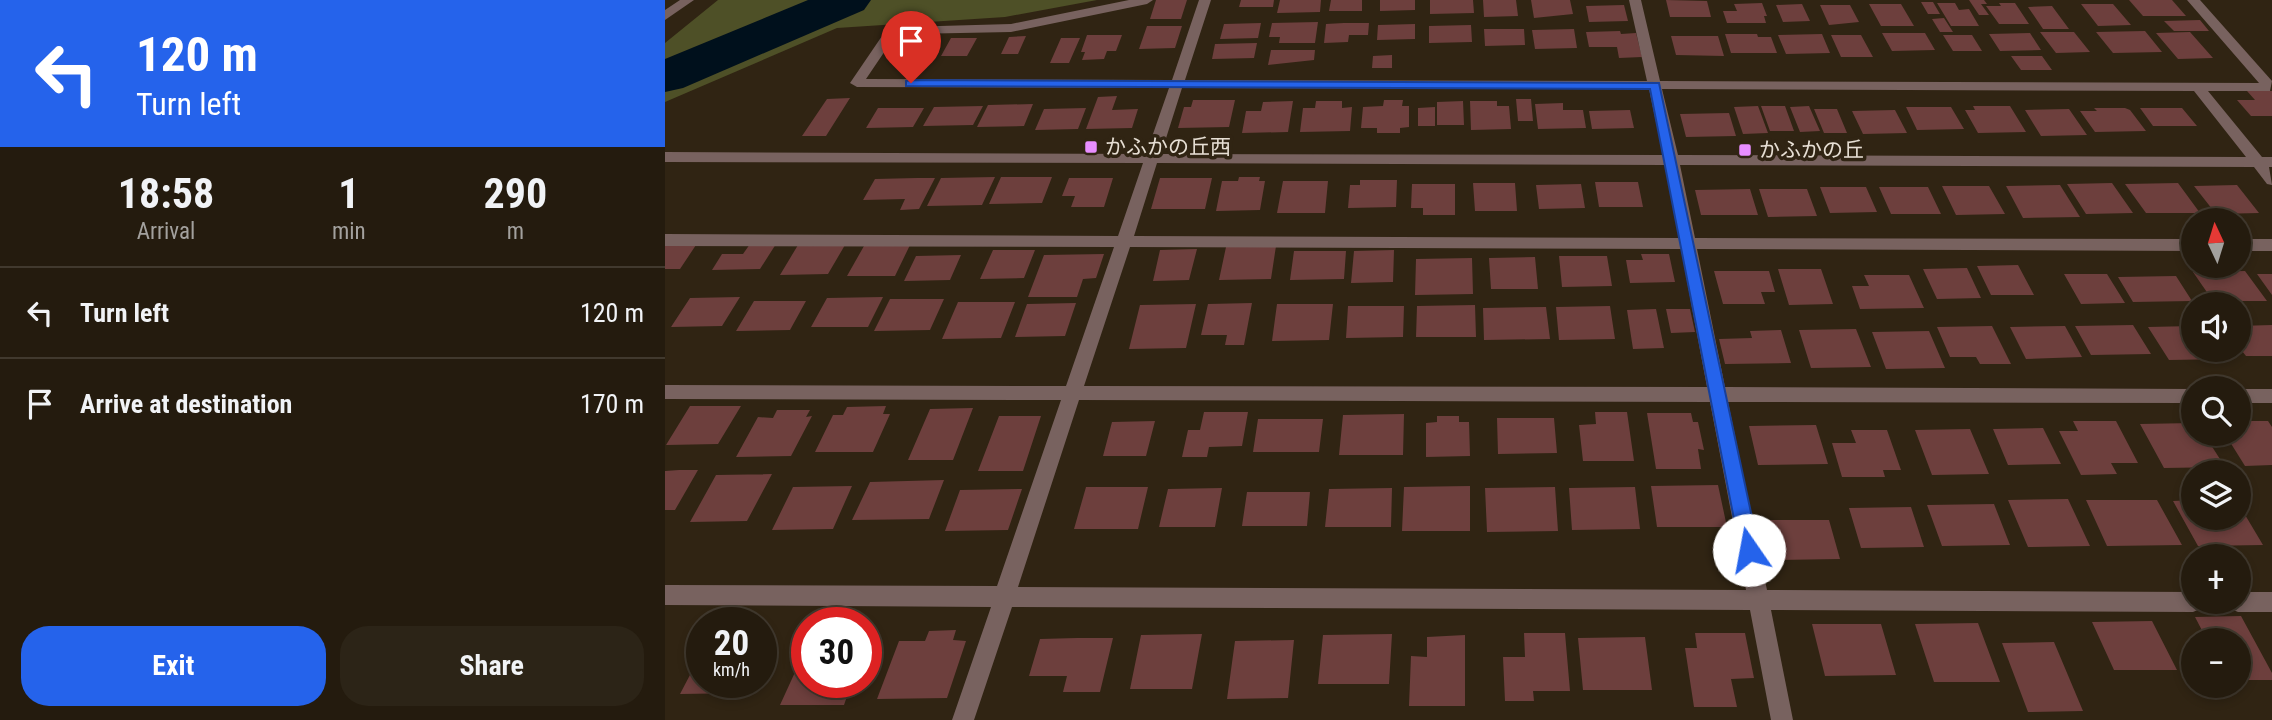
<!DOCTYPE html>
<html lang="en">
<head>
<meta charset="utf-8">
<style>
	body { margin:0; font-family:"Roboto Condensed","Noto Sans JP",sans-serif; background:#2c2417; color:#f1f3f6; height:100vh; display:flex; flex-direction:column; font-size:26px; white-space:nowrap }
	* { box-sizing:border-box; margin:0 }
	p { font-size:23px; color:#a3a19e }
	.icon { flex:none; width:38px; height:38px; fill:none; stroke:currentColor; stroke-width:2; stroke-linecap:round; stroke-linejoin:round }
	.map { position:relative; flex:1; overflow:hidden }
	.sheet { display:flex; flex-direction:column; background:#241b0e; width:665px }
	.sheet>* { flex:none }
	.guide { background:#2563eb; color:#fff; overflow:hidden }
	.needle { width:46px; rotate:356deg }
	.tools { position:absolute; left:1516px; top:208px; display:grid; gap:14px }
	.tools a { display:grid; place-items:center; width:70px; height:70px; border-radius:50%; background:#241b0e; box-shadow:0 4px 10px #0003,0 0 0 2px #41392e; font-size:35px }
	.speed { position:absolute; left:21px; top:607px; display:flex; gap:14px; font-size:35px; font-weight:700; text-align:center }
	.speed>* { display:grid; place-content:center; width:91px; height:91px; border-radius:50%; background:#241b0e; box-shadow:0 4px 10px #0003,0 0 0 2px #41392e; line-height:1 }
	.speed small { font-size:18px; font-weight:400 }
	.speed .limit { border:10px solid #d22; background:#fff; color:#111 }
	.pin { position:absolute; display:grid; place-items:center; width:60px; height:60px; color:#fff; margin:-72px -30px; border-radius:50% 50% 50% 0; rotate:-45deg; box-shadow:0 0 7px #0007 }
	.pin .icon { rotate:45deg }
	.me { position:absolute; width:77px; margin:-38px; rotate:348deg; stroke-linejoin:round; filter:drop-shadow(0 0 5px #0008) }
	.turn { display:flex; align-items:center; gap:24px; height:147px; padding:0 21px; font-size:32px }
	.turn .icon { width:91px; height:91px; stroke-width:2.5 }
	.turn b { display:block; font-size:49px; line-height:60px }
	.eta { display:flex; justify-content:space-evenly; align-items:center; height:119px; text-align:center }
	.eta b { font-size:42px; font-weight:700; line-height:49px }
	.primary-button { display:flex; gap:14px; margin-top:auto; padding:14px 21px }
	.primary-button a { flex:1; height:80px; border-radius:28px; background:#2563eb; color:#fff; font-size:28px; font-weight:700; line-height:80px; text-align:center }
	.primary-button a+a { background:#2c2417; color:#f1f3f6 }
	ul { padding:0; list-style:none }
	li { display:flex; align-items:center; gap:21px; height:91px; padding:0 21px; border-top:2px solid #41392e }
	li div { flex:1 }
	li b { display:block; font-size:26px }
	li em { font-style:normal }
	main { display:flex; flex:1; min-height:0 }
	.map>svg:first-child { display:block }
	.green { fill:#4e5027 }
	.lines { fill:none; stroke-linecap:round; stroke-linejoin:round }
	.river { fill:#00101c; fill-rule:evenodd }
	.building { fill:#6d3f3d }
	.minor { fill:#78625f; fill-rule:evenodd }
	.route { fill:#2563eb; stroke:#184099; stroke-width:2 }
	.poi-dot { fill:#e88eff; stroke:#302413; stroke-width:2.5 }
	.labels { text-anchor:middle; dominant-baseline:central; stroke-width:7; stroke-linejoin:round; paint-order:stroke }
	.poi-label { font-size:21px; fill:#e7dfd4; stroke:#302413; text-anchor:start }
</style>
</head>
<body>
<main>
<section class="sheet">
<div class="guide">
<div class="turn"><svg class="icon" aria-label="left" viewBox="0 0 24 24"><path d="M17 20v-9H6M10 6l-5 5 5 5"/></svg><div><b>120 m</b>Turn left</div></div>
</div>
<div class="eta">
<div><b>18:58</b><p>Arrival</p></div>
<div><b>1</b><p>min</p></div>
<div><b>290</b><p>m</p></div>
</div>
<ul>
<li><svg class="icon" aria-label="left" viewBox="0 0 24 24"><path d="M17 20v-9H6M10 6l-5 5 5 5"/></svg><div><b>Turn left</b></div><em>120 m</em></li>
<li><svg class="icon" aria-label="arrive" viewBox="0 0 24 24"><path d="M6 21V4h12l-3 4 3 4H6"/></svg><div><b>Arrive at destination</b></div><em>170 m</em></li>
</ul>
<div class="primary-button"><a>Exit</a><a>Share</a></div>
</section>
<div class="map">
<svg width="1607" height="720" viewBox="0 0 1607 720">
	<rect width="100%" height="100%" fill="#302413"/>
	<path class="green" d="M53,0H432L340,17L172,28L0,102V43Z"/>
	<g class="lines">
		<path class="river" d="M143,0H206L199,10L18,88L0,92V59Z"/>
	</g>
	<path class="building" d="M491,0H522L516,19H485Z
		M576,0H609L608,7H574Z
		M615,0H656L655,12L612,13Z
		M666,0H697V11H664Z
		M715,0H750V10L715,11Z
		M765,0H808L809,13L765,14Z
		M818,0H851L853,16L819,17Z
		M866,0H905L908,14L869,18Z
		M1001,0L1042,1L1046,17H1005Z
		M1304,0H1319L1322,4H1316L1324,15H1314Z
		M1464,0H1507L1521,16H1478Z
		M1256,2H1268L1275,14H1263Z
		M1097,3L1102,16H1099L1101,23H1062L1058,11H1072L1069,4Z
		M1272,3H1290L1294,10L1304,9L1314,26H1286Z
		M1334,3H1350L1364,24H1334L1321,6H1336Z
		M1137,4L1145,21L1118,22L1111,5Z
		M1204,4H1236L1249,26H1216Z
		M1416,4H1448L1466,25L1433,26Z
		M959,5L963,21L924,22L921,6Z
		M1155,5H1185L1194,22L1164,25Z
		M1387,6L1404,29H1378L1363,7Z
		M1279,18L1288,32H1275L1267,19Z
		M1535,20L1544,31H1509L1499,21Z
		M653,22L650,43H614L615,37H604L607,23Z
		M596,23L593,38L555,39L559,24Z
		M679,23H704L703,35H684L683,42L659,43L661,24Z
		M750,24V39L712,40L713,25Z
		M806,25L807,42L764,43V26Z
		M482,26H517L510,48L474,49Z
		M819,29H859L860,45L820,46Z
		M909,29L912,48L870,49L867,30Z
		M955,31L956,34L971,33L977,57L954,58L952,47H924L921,32Z
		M1480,31L1497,52L1448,53L1431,32Z
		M1375,32H1409L1425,52L1391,53Z
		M1525,32L1548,58L1513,59L1491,33Z
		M1217,33H1260L1270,50L1227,51Z
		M1365,33L1376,50L1335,51L1324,34Z
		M1060,34H1092L1093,37H1106L1112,53H1066Z
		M1157,34L1165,53L1121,54L1113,35Z
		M422,35H457L451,51H442L439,59L417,60L420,52H416Z
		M1166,35H1196L1208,57H1176Z
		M1278,35H1307L1317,51H1288Z
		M361,36L353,54H336L344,37Z
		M1006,36H1053L1059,56L1011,55Z
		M286,38H312L302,56H276Z
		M396,38H415L404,63H385Z
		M592,43L589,58L547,59L550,44Z
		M275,44L266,60H225L234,45Z
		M606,50H650L649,60L603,65Z
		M727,55V68H707L708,56Z
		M1346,56H1377L1387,70H1356Z
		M1582,91H1607V116H1586L1572,100H1590Z
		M452,96L447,110L473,109L467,128L421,129L433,97Z
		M185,98L161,136H137L162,99Z
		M851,99H866L868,121H853Z
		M528,100H570L564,127L513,128L519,107H526Z
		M719,100H738L737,106H744V127L735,128V133H712V128H696L698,107L718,106Z
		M628,101L623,132L577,133L581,111H596L598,102Z
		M651,101H677V108L687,107L685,131L635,132L638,108H650Z
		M798,101L799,125H772V102Z
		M805,101H832V106H844L846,129L806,130Z
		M898,103V110H918L921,128L873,129L870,104Z
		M368,104L359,126L312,127L323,105Z
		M318,106L308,125L258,126L269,107Z
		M1093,106L1103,133L1078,134L1069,107Z
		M1096,106H1120L1129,131H1105Z
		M1144,106L1155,131L1135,132L1125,107Z
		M1308,106H1345L1361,132L1313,133L1300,110H1310Z
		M770,107V126H753V108Z
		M1241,107H1286L1299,129L1252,130Z
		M213,108H259L248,127L201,128Z
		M421,108L413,129L370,130L379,109Z
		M1429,108H1460L1465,110L1481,131L1430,132L1415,111H1432Z
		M1475,108H1517L1532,126H1488Z
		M1149,109H1172L1182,133H1159Z
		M1404,109L1422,135L1376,136L1360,110Z
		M965,110L969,128L927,129L924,111Z
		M1230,110L1242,133L1198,134L1187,111Z
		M1064,113L1071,136L1021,137L1015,114Z
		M330,177L317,205L262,206L276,178Z
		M336,177H387L377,203L324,204Z
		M574,177H595L594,181H600L595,210L551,211L557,181H573Z
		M252,178H270L254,209L235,210L240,199L198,200L210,179Z
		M404,178H448L439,207H406L410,196H397Z
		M495,178H547L540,209H486Z
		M695,180H732L731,207L683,208L685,185H695Z
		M618,181H663L660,213H612Z
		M930,182H973L978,207H934Z
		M808,183H850L852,211H810Z
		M1447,183L1468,213L1421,214L1402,184Z
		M1513,183L1535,213H1481L1460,184Z
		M747,184H790V215H758V208H746Z
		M916,184L920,208L874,209L871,185Z
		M1395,185L1415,217L1358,218L1341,186Z
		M1572,185L1594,213L1551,214L1529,186Z
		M1277,186H1324L1340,214L1291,215Z
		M1155,187H1201L1212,212L1165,213Z
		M1214,187H1263L1276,214H1226Z
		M1085,189L1093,215H1036L1030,190Z
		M1094,189H1142L1152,216L1103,217Z
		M85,244H111L95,269L47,270L57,254H78Z
		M0,245H31L15,269H0Z
		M133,245H180L163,274L115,275Z
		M245,245L230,276H182L199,246Z
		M611,246L606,279L554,280L561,247Z
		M532,249L524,280L488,281L495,250Z
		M328,250H370L359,278L315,279Z
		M729,250L728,282L686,283L689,251Z
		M629,251H681L679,279L625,280Z
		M439,254L431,278L418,279L412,297H363L379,255Z
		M976,254H1004L1010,282L965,283L961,260H978Z
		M296,255L285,280L239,281L251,256Z
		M894,256H942L947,286L897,287Z
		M870,257L873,289H826L824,258Z
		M807,258L808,294L750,295L751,259Z
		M1353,265L1369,295H1326L1312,266Z
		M1302,268L1316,298L1272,299L1258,269Z
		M1113,269H1156L1168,304L1124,305Z
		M1049,271H1104L1110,292H1096L1100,304H1058Z
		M1580,271L1602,301H1548L1528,272Z
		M1399,274H1442L1460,303L1416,304Z
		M1592,274H1607V295Z
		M1199,275H1244L1259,308L1195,309L1187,286H1204Z
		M1511,276L1527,301L1468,302L1453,277Z
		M75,297L57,326L6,327L25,298Z
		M218,297L203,327H146L162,298Z
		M225,299H279L265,330L209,331Z
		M89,301H141L125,330L71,331Z
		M293,302H350L336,338L277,339Z
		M411,303L400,336L350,337L362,304Z
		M587,303L579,345H560L562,335H536L543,304Z
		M531,304L521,348L464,349L475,305Z
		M612,304H668L664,340L607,341Z
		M810,305L811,337H751L752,306Z
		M683,306H739L738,337L681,338Z
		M945,306L950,339L894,340L891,307Z
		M881,307L885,339L819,340L818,308Z
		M991,309L999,348L968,349L962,310Z
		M1001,309H1025L1030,332L1006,333Z
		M1468,325L1486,354L1426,355L1410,326Z
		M1607,325V356H1581L1573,346V326Z
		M1327,326L1346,364H1315L1311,357H1285L1272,327Z
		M1400,326L1417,357L1361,359L1345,327Z
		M1528,326V350H1557L1563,359L1504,360L1483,327Z
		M1191,329L1206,367L1146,368L1134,330Z
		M1116,330L1126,363L1060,364L1054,339L1087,338L1085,331Z
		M1264,331L1280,368L1221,369L1207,332Z
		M25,406H76L53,444L1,445Z
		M221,406L218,414H225L208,452H150L168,415H178L182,407Z
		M308,408L288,460H243L265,409Z
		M112,410H145L141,417L147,416L126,456L71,457L93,417L108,418Z
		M539,412H583L577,446L544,447L542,457H517L523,430H535Z
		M930,412H962L969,461H918L914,425L931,424Z
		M982,413H1026L1028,422H1033L1039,450L1033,449L1036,469H991Z
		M739,414L738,455H674L678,415Z
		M334,416H376L358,471H313Z
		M772,416H794V422H804L805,456L761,457V423L772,422Z
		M832,418H889L892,453L833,454Z
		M593,419H658L654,452H588Z
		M490,421L481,456H438L447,422Z
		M1408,421H1451L1473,463H1446L1452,474L1416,475L1394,431H1413Z
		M1573,421H1603L1607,427V465L1580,466L1560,434H1573Z
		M1528,423V434H1539L1560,467L1499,468L1475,424Z
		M1151,425L1163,464L1093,465L1084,426Z
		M1378,428L1396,464L1343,465L1328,429Z
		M1305,429L1324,474L1267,475L1250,430Z
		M1186,430H1222L1236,470H1218L1220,477H1177L1167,443H1191Z
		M14,470H33L10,510H0V471Z
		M107,474L82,521L25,522L51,475Z
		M279,480L264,519L187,520L205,482Z
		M1053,485L1062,527H992L986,486Z
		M187,486L168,529L107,530L128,487Z
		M805,486V531H737L739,487Z
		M421,487H483L473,529H409Z
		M890,487L893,531L822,532L820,488Z
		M970,487L975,529L907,530L904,488Z
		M557,488L550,527H494L503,489Z
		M727,488L726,527H660L664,489Z
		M357,489L343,530L280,531L295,490Z
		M582,492H645L642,526H577Z
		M1403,499L1425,546L1363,547L1343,500Z
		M1421,500H1492L1517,545L1442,546Z
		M1528,500V518H1573V503L1598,545L1533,546L1508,501Z
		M1329,504L1345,545L1277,546L1262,505Z
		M1246,507L1259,547L1196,548L1184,508Z
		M1099,520H1164L1175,559L1109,560Z
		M1576,616L1607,673V680H1573V640H1542L1530,617Z
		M1487,621L1512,670H1449L1427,622Z
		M1313,623L1335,682H1269L1250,624Z
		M1147,624H1216L1231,675L1160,676Z
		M291,630L288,640L301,641L282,698L212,699L234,641H260L264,631Z
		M859,633H900L905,691H868L869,701H840L838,657H860Z
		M1030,633H1080L1089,678L1066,679L1072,707H1029L1020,648H1032Z
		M537,634L527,689H465L476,635Z
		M727,634L724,684H653L658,635Z
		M800,635V706H744L746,656L762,657V637Z
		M980,637L987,690H918L913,638Z
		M412,638H448L435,692H398L402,676H364L375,639Z
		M629,640L623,698L562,699L570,641Z
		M1389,642L1418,711L1363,712L1337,643Z
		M142,646V682H187L179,705H115Z
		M37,652V682H84L79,693L15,694Z"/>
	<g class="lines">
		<path class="minor" d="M15,0H29L0,20V10Z
			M464,0H488L482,4L346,32L245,34L226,42L201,79L507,80L534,0H546L520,80L982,81L964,0H976L995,81L1594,83L1522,0H1535L1607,81L1605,91H1543L1597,157H1607V167H1604L1607,185L1602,184L1589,167L1015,165L1030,238L1528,239V251L1032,249L1060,387L1528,389V403L1063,402L1102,590L1528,592V602H1539L1535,609L1528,612L1106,610L1128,720H1106L1085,610L347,607L309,720H287L326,607L0,605V585L332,586L396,400L0,399V385L401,386L449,247L0,246V234L453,236L478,163L0,162V152L481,154L504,88L192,87L185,83L217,36L239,27L346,24ZM517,88L984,89L998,155L496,154ZM997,89L1529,91L1581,157L1013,155ZM492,163L1000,165L1014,238L469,236ZM465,247L1016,249L1042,387L419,386ZM414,400L1045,402L1081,590L353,587Z
			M1573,239H1607V251H1573Z
			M1573,389H1607V403H1573Z
			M1573,592H1607V612H1573L1566,609L1562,602H1573Z"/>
	</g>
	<path class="route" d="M246,80L994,83L1094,550L1091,556L1084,558L1078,556L1075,550L985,89L241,86V81Z"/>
	<g class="poi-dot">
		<rect x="419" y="140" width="14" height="14" rx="3.5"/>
		<rect x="1073" y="143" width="14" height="14" rx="3.5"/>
	</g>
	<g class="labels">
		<g class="poi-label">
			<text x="440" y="147">かふかの丘西</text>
			<text x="1094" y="150">かふかの丘</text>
		</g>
	</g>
</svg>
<div class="tools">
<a><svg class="needle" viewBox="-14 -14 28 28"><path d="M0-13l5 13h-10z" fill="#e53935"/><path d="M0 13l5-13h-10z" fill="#a3a19e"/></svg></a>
<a><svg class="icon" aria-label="sound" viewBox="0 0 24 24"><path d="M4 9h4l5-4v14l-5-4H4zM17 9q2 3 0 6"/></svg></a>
<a><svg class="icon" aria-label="search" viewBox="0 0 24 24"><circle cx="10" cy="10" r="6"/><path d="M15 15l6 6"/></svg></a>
<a><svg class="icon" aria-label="layers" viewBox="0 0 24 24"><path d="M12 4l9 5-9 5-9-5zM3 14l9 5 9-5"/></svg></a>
<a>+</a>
<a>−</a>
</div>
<div class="speed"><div>20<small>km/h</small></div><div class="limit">30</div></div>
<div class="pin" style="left:246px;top:83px;background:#d93025"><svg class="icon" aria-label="arrive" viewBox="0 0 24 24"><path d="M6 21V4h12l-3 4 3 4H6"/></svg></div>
<svg class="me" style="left:1084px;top:550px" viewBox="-20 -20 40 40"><circle r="19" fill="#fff"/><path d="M0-13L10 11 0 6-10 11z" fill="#2563eb"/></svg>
</div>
</main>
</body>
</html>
